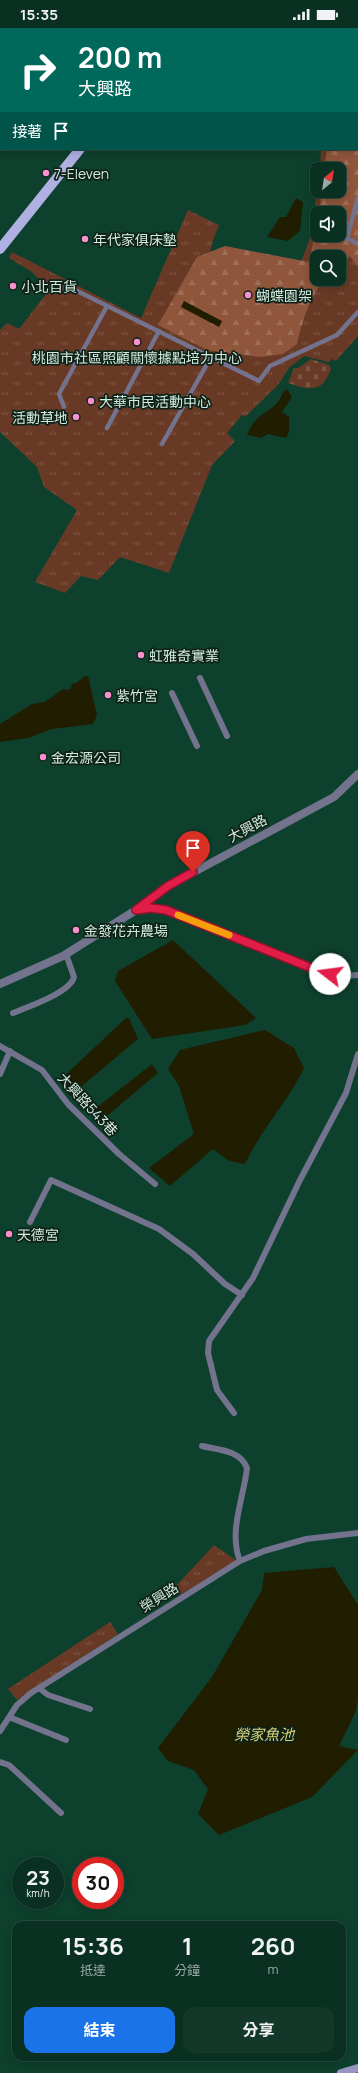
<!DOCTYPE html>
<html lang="zh-TW">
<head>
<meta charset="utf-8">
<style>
	body { margin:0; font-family:Manrope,"Noto Sans TC",sans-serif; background:#13382a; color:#f1f3f6; height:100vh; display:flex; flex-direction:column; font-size:15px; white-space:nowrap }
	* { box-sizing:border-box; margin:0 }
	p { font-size:13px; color:#99a9a5 }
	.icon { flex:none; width:22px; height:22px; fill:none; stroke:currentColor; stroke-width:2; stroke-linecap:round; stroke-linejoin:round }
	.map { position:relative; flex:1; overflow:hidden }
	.details { position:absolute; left:12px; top:1893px; width:334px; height:140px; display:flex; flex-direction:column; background:#0a3022; border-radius:12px; box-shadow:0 2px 10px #0003,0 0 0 1px #2a4b40 }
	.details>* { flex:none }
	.top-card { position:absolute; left:0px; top:0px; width:358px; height:122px; box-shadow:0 2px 10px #0003,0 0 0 1px #2a4b40; background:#00695c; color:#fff; overflow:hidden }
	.needle { width:26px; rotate:30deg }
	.tools { position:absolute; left:310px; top:134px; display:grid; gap:8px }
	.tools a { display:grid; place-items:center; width:36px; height:36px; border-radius:8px; background:#0a3022; box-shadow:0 2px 10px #0003,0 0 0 1px #2a4b40; font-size:20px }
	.speed { position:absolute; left:12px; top:1829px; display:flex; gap:8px; font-size:20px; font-weight:700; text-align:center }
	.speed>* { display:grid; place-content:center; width:52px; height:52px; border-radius:50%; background:#0a3022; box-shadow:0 2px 10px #0003,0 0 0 1px #2a4b40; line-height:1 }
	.speed small { font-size:10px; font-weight:400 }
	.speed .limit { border:6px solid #d22; background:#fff; color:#111 }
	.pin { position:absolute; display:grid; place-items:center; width:34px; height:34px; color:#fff; margin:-41px -17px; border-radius:50% 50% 50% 0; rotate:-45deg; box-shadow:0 0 4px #0007 }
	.pin .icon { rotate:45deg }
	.me { position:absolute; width:44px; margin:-22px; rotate:285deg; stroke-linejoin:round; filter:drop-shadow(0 0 3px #0008) }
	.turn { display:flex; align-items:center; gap:14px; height:84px; padding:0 12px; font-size:18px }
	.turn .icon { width:52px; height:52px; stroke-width:2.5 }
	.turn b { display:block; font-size:28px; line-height:34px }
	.then { display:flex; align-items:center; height:38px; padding:0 12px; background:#0003; gap:8px; font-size:15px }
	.eta { display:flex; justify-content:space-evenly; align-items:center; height:68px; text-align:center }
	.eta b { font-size:24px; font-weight:700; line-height:28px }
	.primary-button { display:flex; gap:8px; margin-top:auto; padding:8px 12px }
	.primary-button a { flex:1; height:46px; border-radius:12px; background:#1a73e8; color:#fff; font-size:16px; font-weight:700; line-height:46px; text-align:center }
	.primary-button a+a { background:#13382a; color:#f1f3f6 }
	.status { display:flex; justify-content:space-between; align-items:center; height:28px; padding:0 20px; background:#0a3022; direction:ltr }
	.status svg { height:11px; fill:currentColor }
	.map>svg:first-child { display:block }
	.grass { fill:url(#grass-tufts); fill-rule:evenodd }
	.forest { fill:url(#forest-firs) }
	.cemetery { fill:url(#cemetery-stones) }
	.water { fill:#201d00 }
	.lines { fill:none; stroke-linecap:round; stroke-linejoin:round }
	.pedestrian { stroke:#73738d; stroke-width:4.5 }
	.minor { stroke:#73738d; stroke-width:6 }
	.tertiary { stroke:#73738d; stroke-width:8 }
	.secondary { stroke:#9595be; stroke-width:8 }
	.primary { stroke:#b0b0e3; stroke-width:10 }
	.route-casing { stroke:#92132f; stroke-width:10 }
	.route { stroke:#e11d48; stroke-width:7 }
	.slow { stroke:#f59e0b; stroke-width:7 }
	.poi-dot { fill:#f790cd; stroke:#0e2219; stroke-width:1.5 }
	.labels { text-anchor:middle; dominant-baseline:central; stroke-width:3.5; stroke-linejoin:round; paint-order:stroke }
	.poi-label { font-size:14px; fill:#d1eadd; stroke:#0e2219; text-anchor:start }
	.street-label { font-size:14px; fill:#d1eadd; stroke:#0e2219 }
	.water-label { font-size:15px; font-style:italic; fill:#dbd476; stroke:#0e2219 }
</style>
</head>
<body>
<div class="status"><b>15:35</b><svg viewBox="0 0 49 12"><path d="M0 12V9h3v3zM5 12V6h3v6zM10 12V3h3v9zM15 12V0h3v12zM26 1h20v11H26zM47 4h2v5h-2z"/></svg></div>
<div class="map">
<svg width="358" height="2045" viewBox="0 0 358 2045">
	<defs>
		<pattern id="grass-tufts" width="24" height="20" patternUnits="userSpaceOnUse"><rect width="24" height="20" fill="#683a25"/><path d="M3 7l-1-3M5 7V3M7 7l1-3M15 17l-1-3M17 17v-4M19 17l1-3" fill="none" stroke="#7d5744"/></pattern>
		<pattern id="forest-firs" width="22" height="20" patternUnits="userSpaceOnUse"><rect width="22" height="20" fill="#90563c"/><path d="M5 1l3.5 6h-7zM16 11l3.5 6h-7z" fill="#9f6e58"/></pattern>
		<pattern id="cemetery-stones" width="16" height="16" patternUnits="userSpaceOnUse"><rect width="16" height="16" fill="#683a25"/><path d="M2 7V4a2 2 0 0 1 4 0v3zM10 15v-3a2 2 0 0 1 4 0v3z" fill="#7d5744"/></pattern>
	</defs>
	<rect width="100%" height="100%" fill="#0d402d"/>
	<path class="grass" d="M358,58V308L336,333L332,331L328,334L304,328L289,340L278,357L246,388L242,387L227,405L235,413L212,437L169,545L120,529L98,552L81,548L65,565L35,554L77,482L44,459L37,439L0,404V302L7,295L19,301L49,262L32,244L9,230L12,224L141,290L188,182L219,197L213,212L210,225L298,242L311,207L317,162L339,163V141H320L321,121H357ZM317,185H339V207H317ZM317,229H339V251H317Z
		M214,1517L237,1533L180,1567L175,1559Z
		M110,1594L118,1606L17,1672L8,1661Z"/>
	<path class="forest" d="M358,81V239L350,228L339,239V229H317V251H326C310,267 302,294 297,316L283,326L260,329L207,322L158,297L197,229L225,218L309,234L317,195V207H339V185H319L322,163H339V141H324L327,121H357Z"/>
	<path class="cemetery" d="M311,331L329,337L331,341C322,366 309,362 288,355L294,340H298Z"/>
	<path class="water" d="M296,170L303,174L300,203L288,213L267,209L280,189H286Z
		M184,273L222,293L219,299L181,279Z
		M287,361L292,369L282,384L289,389V404L286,410L268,406L261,410L247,407C255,386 266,387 278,374C282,369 282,363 287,361Z
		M85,648H88L97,687L93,696L52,701L28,710L0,714V696L32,676L45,674L63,661L67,662L71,660L72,656L76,655Z
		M173,912L256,990L245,997L152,1011L115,953L118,943Z
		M126,990H129L138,1011L70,1068L59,1053Z
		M265,1002L294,1020L304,1040C288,1074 261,1101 245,1136L229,1133L213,1121L170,1158L149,1140L194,1106L179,1058L168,1041L180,1022Z
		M152,1036L158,1045L101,1093L90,1085Z
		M334,1539L358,1577V1668L356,1683L339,1718L358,1722L312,1769L219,1807L198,1786L208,1761L194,1742L168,1733L158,1720L212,1649L262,1562L264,1545Z"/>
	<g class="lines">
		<path class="pedestrian" d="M358,169L347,210L358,216
			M67,258L259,353L270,338L337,307L358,284
			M64,379L59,366L107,278
			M107,400L159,303
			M162,416L211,329"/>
		<path class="minor" d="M200,650L227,708
			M172,665L197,718
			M137,882L151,880L166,882L319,943L342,948L358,947
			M13,985C27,979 70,965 74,949L66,926
			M0,1018L42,1042L68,1076L119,1126L155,1156
			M0,1046L10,1023
			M30,1194L51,1152L159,1201L193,1226L225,1256L242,1267
			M234,1385L217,1362L208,1325L209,1313L253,1250L300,1152L346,1065L358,1026
			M202,1418C219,1422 240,1422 247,1440C244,1469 228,1504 240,1533
			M39,1660L48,1667L90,1681
			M9,1689L66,1712
			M0,1703L17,1677L31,1665L240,1533L264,1523L306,1511L358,1505
			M0,1734L9,1737L61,1785"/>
		<path class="tertiary" d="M0,956L63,928L136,882L168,858L334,769L358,746"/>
		<path class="secondary" d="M341,2045L358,2040"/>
		<path class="primary" d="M175,1V0
			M0,221L80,121"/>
	</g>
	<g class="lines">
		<g class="route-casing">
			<path id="route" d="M193,844L168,858L136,882L151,880L166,882L319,943L330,946"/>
		</g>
		<use href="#route" class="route"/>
		<path class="slow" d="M178,887L229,907"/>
	</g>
	<g class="poi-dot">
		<circle cx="46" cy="145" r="4"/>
		<circle cx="85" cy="211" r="4"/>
		<circle cx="13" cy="258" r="4"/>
		<circle cx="248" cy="267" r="4"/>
		<circle cx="137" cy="314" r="4"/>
		<circle cx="91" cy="373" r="4"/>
		<circle cx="76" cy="389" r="4"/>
		<circle cx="141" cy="627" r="4"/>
		<circle cx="108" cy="667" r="4"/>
		<circle cx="43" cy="729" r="4"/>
		<circle cx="76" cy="902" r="4"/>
		<circle cx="9" cy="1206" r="4"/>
	</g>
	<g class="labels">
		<g class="poi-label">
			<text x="54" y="145">7-Eleven</text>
			<text x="93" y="211">年代家俱床墊</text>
			<text x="21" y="258">小北百貨</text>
			<text x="256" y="267">蝴蝶園架</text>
			<text x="137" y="329" text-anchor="middle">桃園市社區照顧關懷據點培力中心</text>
			<text x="99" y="373">大華市民活動中心</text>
			<text x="68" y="389" text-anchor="end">活動草地</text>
			<text x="149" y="627">虹雅奇實業</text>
			<text x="116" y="667">紫竹宮</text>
			<text x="51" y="729">金宏源公司</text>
			<text x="84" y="902">金發花卉農場</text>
			<text x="17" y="1206">天德宮</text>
		</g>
		<g class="street-label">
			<text transform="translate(247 800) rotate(-28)">大興路</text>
			<text transform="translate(88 1076) rotate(47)">大興路543巷</text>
			<text transform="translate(159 1569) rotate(-32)">榮興路</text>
		</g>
		<g class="water-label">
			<text x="264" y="1706">榮家魚池</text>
		</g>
	</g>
</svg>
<div class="tools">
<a><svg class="needle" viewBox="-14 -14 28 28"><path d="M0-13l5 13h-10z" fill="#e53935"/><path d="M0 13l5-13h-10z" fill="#99a9a5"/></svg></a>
<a><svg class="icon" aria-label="sound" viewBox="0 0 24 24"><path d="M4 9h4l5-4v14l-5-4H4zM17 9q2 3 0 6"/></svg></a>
<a><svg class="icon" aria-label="search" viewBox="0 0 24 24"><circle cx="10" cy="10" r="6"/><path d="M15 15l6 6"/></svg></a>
</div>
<div class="speed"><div>23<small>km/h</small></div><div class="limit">30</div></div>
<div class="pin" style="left:193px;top:844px;background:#d93025"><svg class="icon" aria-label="arrive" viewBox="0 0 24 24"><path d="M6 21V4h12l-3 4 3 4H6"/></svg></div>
<svg class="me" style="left:330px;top:946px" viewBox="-20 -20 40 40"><circle r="19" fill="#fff"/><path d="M0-13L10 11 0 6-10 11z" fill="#e11d48"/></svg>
<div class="top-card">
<div class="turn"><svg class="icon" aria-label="right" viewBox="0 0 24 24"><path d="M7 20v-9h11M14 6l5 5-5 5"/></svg><div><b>200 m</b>大興路</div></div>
<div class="then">接著<svg class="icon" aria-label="arrive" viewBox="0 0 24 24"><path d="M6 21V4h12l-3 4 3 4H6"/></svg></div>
</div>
<section class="details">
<div class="eta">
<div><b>15:36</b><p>抵達</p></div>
<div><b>1</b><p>分鐘</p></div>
<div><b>260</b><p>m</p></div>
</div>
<div class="primary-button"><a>結束</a><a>分享</a></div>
</section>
</div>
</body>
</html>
